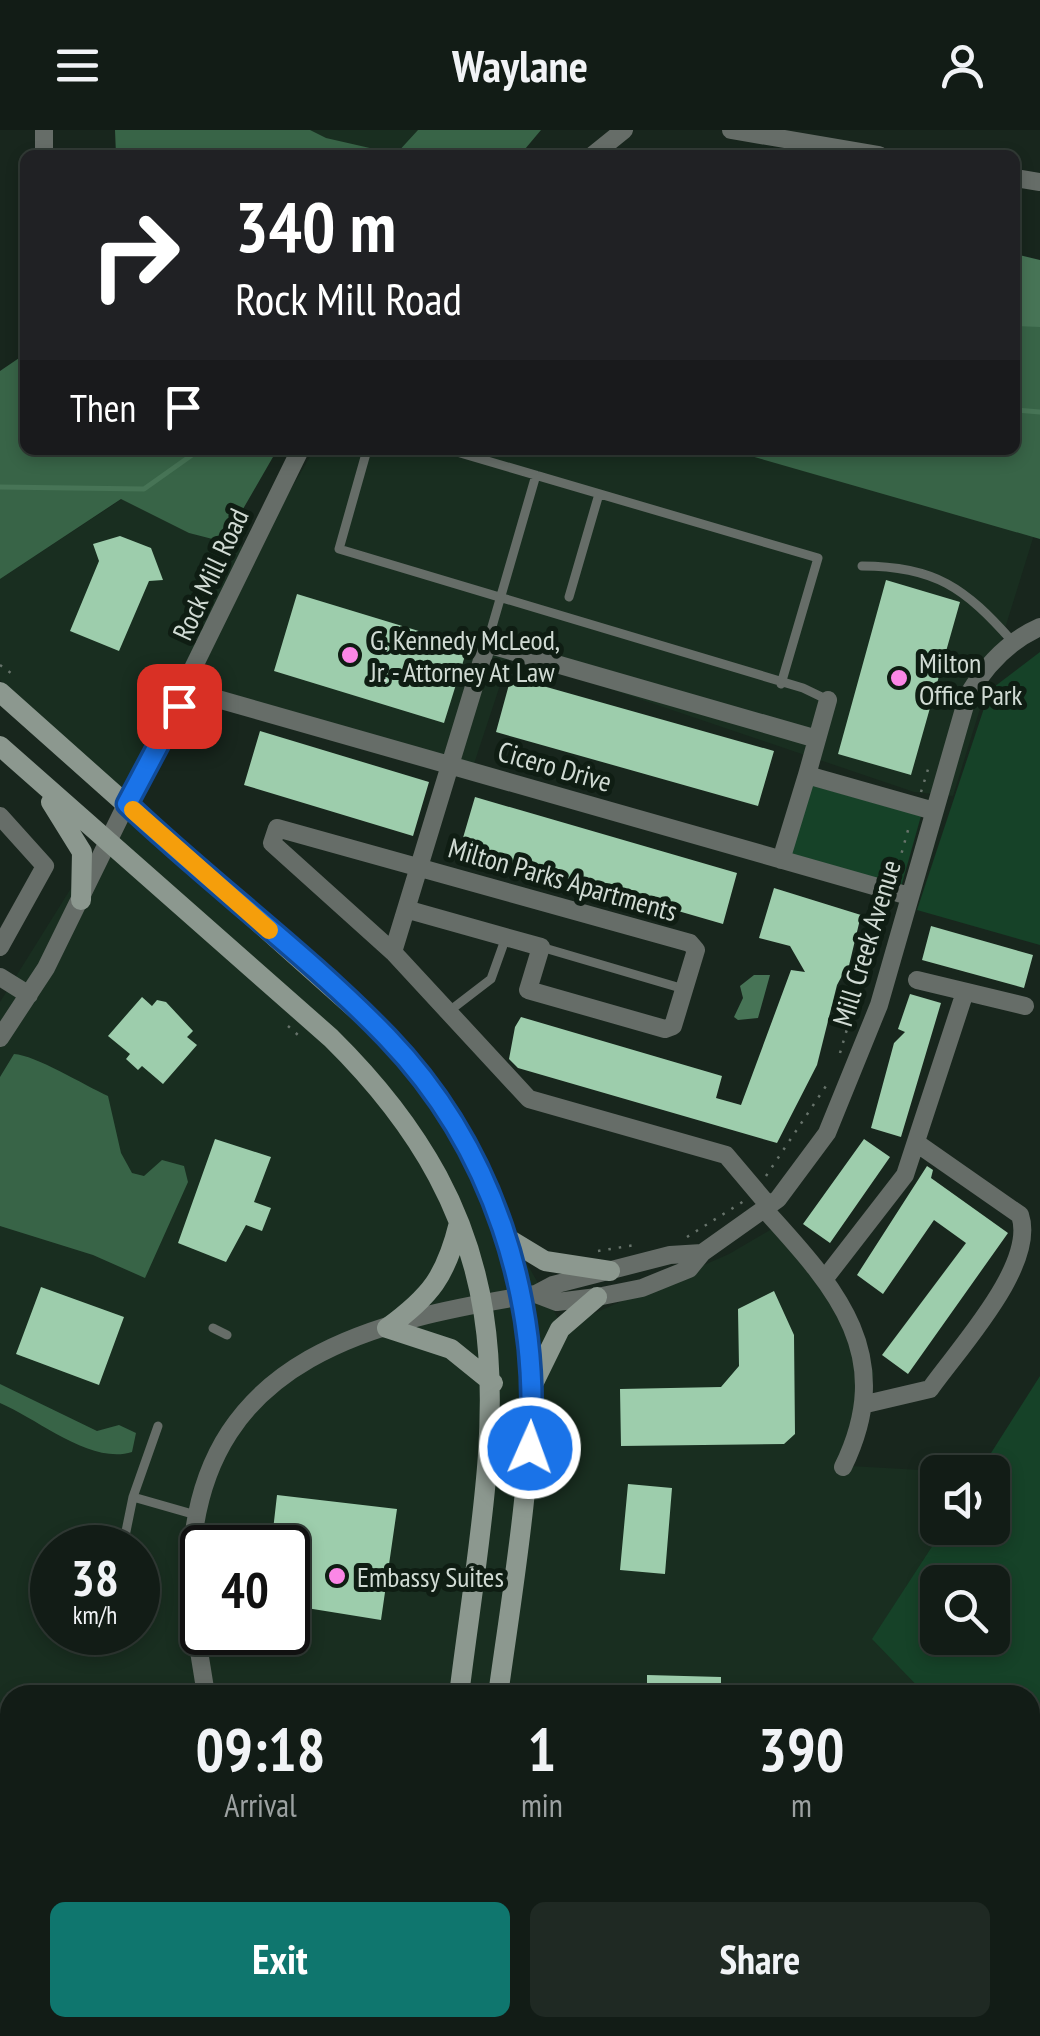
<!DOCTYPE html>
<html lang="en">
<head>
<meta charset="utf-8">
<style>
	body { margin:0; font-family:"PT Sans Narrow",sans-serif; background:#1f2923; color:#f1f3f6; height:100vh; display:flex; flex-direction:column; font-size:38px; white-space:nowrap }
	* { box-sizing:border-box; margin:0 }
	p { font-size:32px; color:#9ca1a1 }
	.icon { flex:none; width:55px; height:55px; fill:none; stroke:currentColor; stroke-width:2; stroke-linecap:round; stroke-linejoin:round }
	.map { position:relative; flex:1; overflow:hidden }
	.details { position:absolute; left:0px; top:1555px; width:1040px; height:352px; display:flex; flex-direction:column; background:#121c16; border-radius:30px 30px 0 0; box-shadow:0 5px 15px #0003,0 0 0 2px #313a35 }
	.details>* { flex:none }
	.hud { position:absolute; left:20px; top:20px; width:1000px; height:305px; border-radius:15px; box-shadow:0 5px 15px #0003,0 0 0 2px #313a35; background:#202124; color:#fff; overflow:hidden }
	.tools { position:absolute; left:920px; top:1325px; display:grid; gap:20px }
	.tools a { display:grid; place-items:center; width:90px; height:90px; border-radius:15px; background:#121c16; box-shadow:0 5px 15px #0003,0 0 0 2px #313a35; font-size:50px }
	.speed { position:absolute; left:30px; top:1395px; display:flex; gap:20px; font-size:50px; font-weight:700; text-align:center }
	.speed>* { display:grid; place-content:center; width:130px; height:130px; border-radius:50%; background:#121c16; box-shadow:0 5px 15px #0003,0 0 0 2px #313a35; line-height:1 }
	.speed small { font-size:25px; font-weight:400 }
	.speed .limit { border:5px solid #111; border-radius:15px; background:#fff; color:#111 }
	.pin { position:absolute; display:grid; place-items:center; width:85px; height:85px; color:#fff; margin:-42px; border-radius:20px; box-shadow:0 5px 15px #0006 }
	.me { position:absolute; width:110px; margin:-55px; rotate:2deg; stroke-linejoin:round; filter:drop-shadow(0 0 8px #0008) }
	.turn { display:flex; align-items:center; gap:35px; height:210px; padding:0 50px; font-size:45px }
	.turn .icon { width:130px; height:130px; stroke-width:2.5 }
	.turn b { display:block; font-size:70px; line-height:85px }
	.then { display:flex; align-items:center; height:95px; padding:0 50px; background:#0003; gap:20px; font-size:38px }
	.eta { display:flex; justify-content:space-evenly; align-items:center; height:170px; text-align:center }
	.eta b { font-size:60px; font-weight:700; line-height:70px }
	.cta { display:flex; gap:20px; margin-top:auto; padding:20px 50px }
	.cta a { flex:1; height:115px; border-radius:15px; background:#0f766e; color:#fff; font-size:40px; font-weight:700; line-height:115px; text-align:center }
	.cta a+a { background:#1f2923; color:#f1f3f6 }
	header { display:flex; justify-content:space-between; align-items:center; height:130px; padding:0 50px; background:#121c16; font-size:45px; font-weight:700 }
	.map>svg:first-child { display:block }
	.built { fill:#192e20; fill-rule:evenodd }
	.green { fill:#164228; fill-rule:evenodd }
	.forest { fill:#386447 }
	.water { fill:#477456 }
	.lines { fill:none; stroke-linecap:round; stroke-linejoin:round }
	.stream { stroke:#477456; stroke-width:5 }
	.building { fill:#9dcdac }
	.path { stroke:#67736b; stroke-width:2.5; stroke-dasharray:2.5 8; stroke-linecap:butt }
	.lane { stroke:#666d68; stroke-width:9 }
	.street { stroke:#666d68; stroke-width:18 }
	.secondary { stroke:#8c988f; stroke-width:20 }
	.route-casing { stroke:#114b97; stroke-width:25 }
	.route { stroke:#1a73e8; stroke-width:18 }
	.slow { stroke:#f59e0b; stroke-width:18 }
	.poi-dot { fill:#fb87e6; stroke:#0f1d13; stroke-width:4 }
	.labels { text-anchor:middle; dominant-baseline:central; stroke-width:10; stroke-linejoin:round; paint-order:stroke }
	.street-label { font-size:28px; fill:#d1dbd4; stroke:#0f1d13 }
	.poi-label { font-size:28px; fill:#d1dbd4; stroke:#0f1d13; text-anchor:start }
</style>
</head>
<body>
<header><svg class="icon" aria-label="menu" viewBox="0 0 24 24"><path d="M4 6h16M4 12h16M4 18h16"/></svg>Waylane<svg class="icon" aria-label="person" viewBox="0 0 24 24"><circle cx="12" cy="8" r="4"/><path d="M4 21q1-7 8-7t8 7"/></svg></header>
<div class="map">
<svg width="1040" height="1906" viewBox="0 0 1040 1906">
	<rect width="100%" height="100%" fill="#18261d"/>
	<path class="built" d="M308,0H514L490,25H357Z
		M314,320H730L1034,405L953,666L914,662L510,525L471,643L183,561L126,670L409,926L563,1197L729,1124L775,1097L841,1159L874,1244L851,1336L955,1342H938V1398H944L873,1509L926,1565H10V1898H918L921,1906H0V872L126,670L0,550V449L122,369L189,403L255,420ZM52,1418H138V1502H52ZM202,1418H288V1502H202Z"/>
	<path class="green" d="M1040,522V815L917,780L990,560Z
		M810,655L921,686L901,757L790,726Z
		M1040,1246V1906H921L918,1898H1030V1565H926L872,1509L944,1398H992V1342H979ZM938,1452H992V1508H938Z"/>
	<path class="forest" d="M115,0H310L326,8L396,24L418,0H541L520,25H116Z
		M1015,134L1040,138V409L730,320H1015Z
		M25,224V320H277L224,412L189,403L121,369L0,449V241Z
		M14,924C35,925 84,955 108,966L121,1023L132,1043L144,1046L162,1030L184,1036L188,1052L145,1148L93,1125L0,1096V947Z
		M0,1254L97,1301L119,1295L136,1303L132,1322C91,1335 38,1289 0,1273Z"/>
	<path class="water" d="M1015,124L1040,130V197L1015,196Z
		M754,845H770L758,888L738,890L734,887L743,868L740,856Z"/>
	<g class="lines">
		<path class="stream" d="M1015,280L1040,282
			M0,357L144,359L199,320"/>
	</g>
	<path class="building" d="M120,406L151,418L163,450L149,451L119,521L70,501L99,431L93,414Z
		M886,450L960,472L911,645L838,624Z
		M297,464L468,516L444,593L274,541Z
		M511,547L774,621L758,676L496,602Z
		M260,601L429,652L413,706L244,655Z
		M475,667L737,743L723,794L460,718Z
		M774,758L861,785L847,844L844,842L837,855L817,935L777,1013L518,938L509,929L515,897L521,887L722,946L716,968L741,975L791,840L805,842L790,816L759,808Z
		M931,796L1033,825L1024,858L922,830Z
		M910,864L941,873L901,1007L871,998L894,913L905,902L898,899Z
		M142,867L152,876L157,870L166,872L193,901L187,907L197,915L163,954L142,936L138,940L126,929L130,924L108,906Z
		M215,1009L271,1027L254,1072L271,1078L262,1101L246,1095L226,1132L178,1113Z
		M864,1009L890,1027L830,1113L803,1094Z
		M927,1036L933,1040L931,1048L1008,1103L908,1244L882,1225L966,1113L934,1090L883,1164L857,1145Z
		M41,1157L124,1187L99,1255L16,1224Z
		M774,1161L794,1205L795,1304L784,1314L621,1316L620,1259L721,1257L739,1236L738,1179Z
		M628,1354L672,1358L665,1444L620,1440Z
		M277,1365L397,1379L381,1490L288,1475V1418H271Z
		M647,1545L721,1547V1565H647Z"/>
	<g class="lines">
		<path class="path" d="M0,535L11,543
			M921,662L929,636
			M896,743L910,693
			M288,896L298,905
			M840,923L874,807L886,790
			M766,1046L828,953
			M687,1107L744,1071
			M598,1121L635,1115"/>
		<path class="lane" d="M367,320L339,419L803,558L828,570
			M450,320L818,428L781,554
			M862,436C935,436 965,458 1012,511
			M569,467L599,364
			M487,514L536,345
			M541,817L684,859
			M448,882L491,849L506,807
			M213,1198L227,1205
			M133,1367L196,1385
			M124,1411L133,1367L158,1296"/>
		<path class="street" d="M44,0V25
			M731,0L879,25
			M593,25L624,0
			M1015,48L1040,52
			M186,560L909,766
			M807,645L828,570
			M0,686L45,736L0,817
			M781,730L807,645L934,681
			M409,780L541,817L528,860L665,899L673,896L696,820L690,813L277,698L272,713L393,822L529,969L726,1025L769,1076
			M393,822L487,514L817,609
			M0,847L29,865
			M917,850L1025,876
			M0,908L46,838L300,320
			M765,1080C838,1160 897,1226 843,1337
			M826,1147L905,1045L965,862
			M536,1164L557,1172L597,1167L642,1158L689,1139L702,1123L778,1069L827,1003L879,875L968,565C986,535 1008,511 1040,497
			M866,1274L930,1259C958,1219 1037,1135 1020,1085L918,1014
			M206,1565C199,1518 188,1468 192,1421C207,1226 375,1190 536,1164L553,1155L670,1125L702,1123
			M871,1898L878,1906
			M166,1906L169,1898"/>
		<path class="secondary" d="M0,562L387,907C579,1123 534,1305 498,1565
			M0,616L331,908C545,1119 492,1299 459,1565
			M51,672L82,722L81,770
			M507,1108L545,1131L610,1141
			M387,1198C431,1166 446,1146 459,1093
			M387,1198L451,1219L493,1253
			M533,1254L560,1199L597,1167
			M508,1898L511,1906
			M550,1898L553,1906"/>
	</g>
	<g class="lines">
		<g class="route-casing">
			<path id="route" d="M179,576L127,674C211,754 307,824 387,907C493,1017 541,1168 530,1318"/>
		</g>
		<use href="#route" class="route"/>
		<path class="slow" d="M133,680L269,800"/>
	</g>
	<g class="poi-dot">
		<circle cx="350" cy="525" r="10"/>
		<circle cx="899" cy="548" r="10"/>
		<circle cx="337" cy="1446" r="10"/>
	</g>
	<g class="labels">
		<g class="street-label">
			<text transform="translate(210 444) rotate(-65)">Rock Mill Road</text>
			<text transform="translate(555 636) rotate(16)">Cicero Drive</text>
			<text transform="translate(563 749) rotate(16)">Milton Parks Apartments</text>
			<text transform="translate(866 813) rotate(-73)">Mill Creek Avenue</text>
		</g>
		<g class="poi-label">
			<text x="370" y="509">G. Kennedy McLeod,<tspan x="370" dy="32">Jr. - Attorney At Law</tspan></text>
			<text x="919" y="532">Milton<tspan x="919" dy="32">Office Park</tspan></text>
			<text x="357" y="1446">Embassy Suites</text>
		</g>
	</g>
</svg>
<div class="tools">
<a><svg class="icon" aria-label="sound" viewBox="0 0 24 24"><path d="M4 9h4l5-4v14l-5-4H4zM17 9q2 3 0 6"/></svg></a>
<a><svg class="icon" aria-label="search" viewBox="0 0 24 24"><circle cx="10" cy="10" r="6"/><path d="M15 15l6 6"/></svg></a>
</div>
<div class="speed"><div>38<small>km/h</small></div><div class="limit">40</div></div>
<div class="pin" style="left:179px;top:576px;background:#d93025"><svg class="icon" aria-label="arrive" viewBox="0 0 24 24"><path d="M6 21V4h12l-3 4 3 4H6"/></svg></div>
<svg class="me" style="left:530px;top:1318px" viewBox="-20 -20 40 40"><circle r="17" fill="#1a73e8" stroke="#fff" stroke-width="3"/><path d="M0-11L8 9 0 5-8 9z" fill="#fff"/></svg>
<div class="hud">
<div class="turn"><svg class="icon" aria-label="right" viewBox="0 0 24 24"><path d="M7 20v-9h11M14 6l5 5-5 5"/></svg><div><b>340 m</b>Rock Mill Road</div></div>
<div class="then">Then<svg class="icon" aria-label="arrive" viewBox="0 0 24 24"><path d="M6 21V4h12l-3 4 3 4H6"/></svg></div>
</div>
<section class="details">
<div class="eta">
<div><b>09:18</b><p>Arrival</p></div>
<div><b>1</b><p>min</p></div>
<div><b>390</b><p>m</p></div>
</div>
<div class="cta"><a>Exit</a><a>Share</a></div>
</section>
</div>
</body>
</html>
